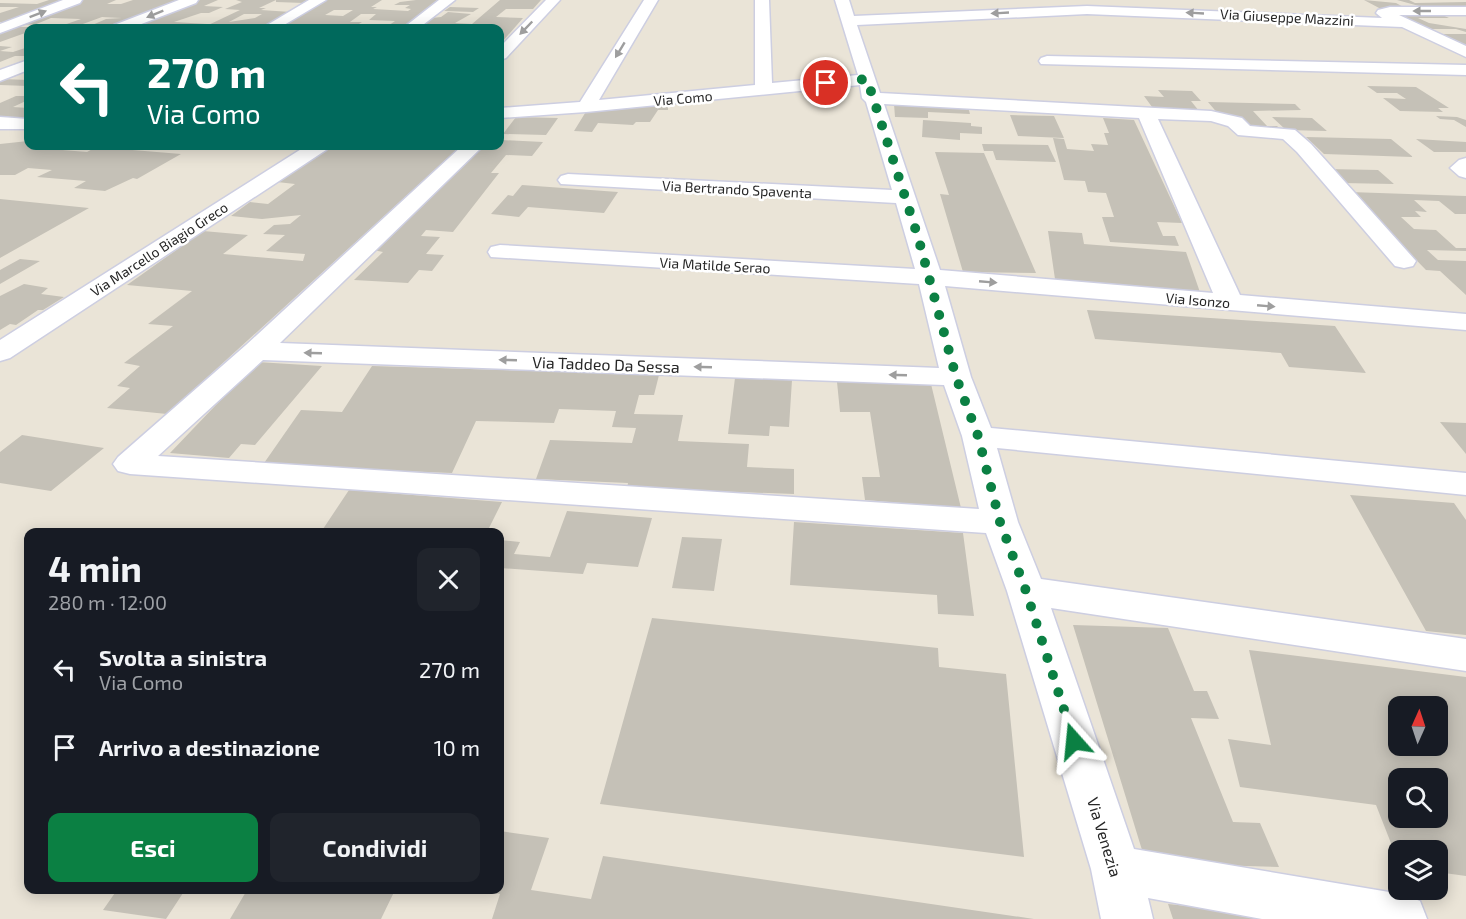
<!DOCTYPE html>
<html lang="it">
<head>
<meta charset="utf-8">
<style>
	body { margin:0; font-family:"Exo 2",sans-serif; background:#20242c; color:#f1f3f6; height:100vh; display:flex; flex-direction:column; font-size:22px; white-space:nowrap }
	* { box-sizing:border-box; margin:0 }
	p { font-size:20px; color:#9ea1a6 }
	.icon { flex:none; width:33px; height:33px; fill:none; stroke:currentColor; stroke-width:2; stroke-linecap:round; stroke-linejoin:round }
	.map { position:relative; flex:1; overflow:hidden }
	.panel { position:absolute; left:24px; top:528px; width:480px; height:366px; display:flex; flex-direction:column; background:#171b24; border-radius:12px; box-shadow:0 3px 15px #0003 }
	.panel>* { flex:none }
	.guide { position:absolute; left:24px; top:24px; width:480px; height:126px; border-radius:12px; box-shadow:0 3px 15px #0003; background:#00695c; color:#fff; overflow:hidden }
	.needle { width:39px; rotate:3deg }
	.fabs { position:absolute; left:1388px; top:696px; display:grid; gap:12px }
	.fabs a { display:grid; place-items:center; width:60px; height:60px; border-radius:12px; background:#171b24; box-shadow:0 3px 15px #0003; font-size:30px }
	.pin { position:absolute; display:grid; place-items:center; width:51px; height:51px; color:#fff; margin:-26px; border:3px solid #fff; border-radius:50%; box-shadow:0 2px 6px #0007 }
	.me { position:absolute; width:66px; margin:-33px; rotate:342deg; stroke-linejoin:round; filter:drop-shadow(0 0 4px #0008) }
	.turn { display:flex; align-items:center; gap:21px; height:126px; padding:0 24px; font-size:27px }
	.turn .icon { width:78px; height:78px; stroke-width:2.5 }
	.turn b { display:block; font-size:42px; line-height:51px }
	.round { display:grid; place-items:center; flex:none; width:63px; height:63px; border-radius:12px; background:#20242c }
	.head { display:flex; align-items:center; justify-content:space-between; height:102px; padding:0 24px }
	h1 { font-size:36px; font-weight:700; line-height:45px }
	.primary-button { display:flex; gap:12px; margin-top:auto; padding:12px 24px }
	.primary-button a { flex:1; height:69px; border-radius:12px; background:#0b8043; color:#fff; font-size:24px; font-weight:700; line-height:69px; text-align:center }
	.primary-button a+a { background:#20242c; color:#f1f3f6 }
	ul { padding:0; list-style:none }
	li { display:flex; align-items:center; gap:18px; height:78px; padding:0 24px }
	li div { flex:1 }
	li b { display:block; font-size:22px }
	li em { font-style:normal }
	.map>svg:first-child { display:block }
	.building { fill:#c5c1b7; fill-rule:evenodd }
	.lines { fill:none; stroke-linecap:round; stroke-linejoin:round }
	.minor-casing { stroke:#cdcee1; stroke-width:3 }
	.minor { fill:#fff; fill-rule:evenodd }
	.oneway { fill:#9e9e9e }
	.route { stroke:#0b8043; stroke-width:10; stroke-dasharray:0 18 }
	.labels { text-anchor:middle; dominant-baseline:central; stroke-width:5; stroke-linejoin:round; paint-order:stroke }
	.far-street-label { font-size:14px; fill:#272727; stroke:#fff }
	.street-label { font-size:16px; fill:#272727; stroke:#fff }
</style>
</head>
<body>
<div class="map">
<svg width="1466" height="919" viewBox="0 0 1466 919">
	<rect width="100%" height="100%" fill="#eae4d7"/>
	<path class="building" d="M49,0H66L8,22H0V13L19,7H0V3L37,4Z
		M81,0H116L107,4H121L133,0H183L110,28H96L101,26H90L106,19L122,18L102,17L72,28H55L81,19L51,18L34,25L18,24Z
		M200,0H218L204,6L223,7L209,13H201L174,22L207,24L199,28H130Z
		M236,0H308L304,3L276,2V0L259,8H266L261,10L291,12L260,28H202L240,10L225,9L242,2ZM244,14H262L255,18L229,22Z
		M324,0H382L371,7H377L373,9L408,11L411,9L405,8L410,5H394L400,2L416,0H440V2L404,28H385L395,21L369,20L376,14H361L350,22H362L356,26H344L339,28L299,26L295,28H275ZM334,10H353L343,16L325,15Z
		M500,0H541L533,9H506L496,17L523,18L502,42L500,41V28H419L432,18L441,17L448,12L471,14L455,23L472,24Z
		M1364,0L1396,3L1409,10L1381,9Z
		M1397,0H1409L1415,3L1466,2V10L1419,6Z
		M450,7L479,8L473,12L444,11Z
		M1390,13H1438L1449,18H1418L1429,23L1466,29V32L1456,29H1422Z
		M11,27H28V32L0,42V31Z
		M1440,34H1466V46Z
		M0,46L12,47L0,51L13,52L28,47V56H15L0,62Z
		M3,79L28,80V86L0,85V80Z
		M1367,86L1416,87L1449,108H1438L1443,112L1400,111L1383,98L1406,99L1397,93H1377Z
		M1158,90L1192,91L1201,101H1191L1199,111H1155L1144,96L1164,97Z
		M16,96H28V100L13,107L28,108V119H0V103Z
		M1208,102L1295,104L1301,110L1253,111L1267,126H1277L1281,130L1247,129L1234,115H1219Z
		M668,104V110H658L650,122H636L633,125L598,123L592,132L574,131L587,110Z
		M894,104L968,107L970,114L928,112V118L895,117Z
		M1010,115L1054,116L1064,138L1018,136Z
		M1436,116L1457,117L1466,120V127L1454,120L1440,119Z
		M516,117L558,118L546,135L503,134Z
		M1272,117L1312,118L1327,131L1286,130Z
		M1103,118L1134,120L1182,223L1157,222L1163,236H1175L1179,246L1110,242L1102,217H1114L1106,193L1088,192L1085,181L1064,180L1053,138L1064,139L1067,149L1094,151L1091,144L1108,145L1104,133H1109Z
		M923,120L971,123V126L982,127V134L960,133V140L922,137Z
		M1306,137L1391,139L1413,157L1324,154Z
		M1416,139L1466,142V152H1434Z
		M500,140L543,142L532,156L506,155L491,173H499L453,232L426,230L421,236L440,237L426,254L444,255L432,271L419,270L408,283L354,280L383,252L373,250L480,146H500Z
		M28,141V146H42L38,148L87,152L96,147L181,154L137,179L133,178L105,191L74,188L86,181L37,177L52,170L28,168L15,175H0V144Z
		M982,144L1048,145L1056,162L996,160L993,151H984Z
		M328,146H461L167,414L107,408L130,388L117,386L140,366L124,363L173,326L148,324L192,291L127,285L203,231L248,235L223,254L303,261L305,254L266,251L285,235L263,234L274,225L290,224L301,215L262,219L231,216L250,202L268,204L295,184L277,182Z
		M935,152L984,153L1036,273L963,272L940,194L949,195Z
		M1327,169L1378,170L1394,184L1342,183Z
		M522,185L618,192L604,213L528,207L519,217L491,214L508,195L513,196Z
		M1350,192L1466,196V214H1455L1439,201L1414,200L1427,212L1415,211L1421,217H1401L1414,229L1436,230L1456,248H1466V251L1427,250L1438,260L1466,261V295L1440,271L1426,270Z
		M0,199L89,208L0,258Z
		M1048,231L1082,233L1084,244L1186,252L1202,298L1089,288L1087,282L1055,279Z
		M20,259L40,261L0,284V270Z
		M24,284L48,288L41,294L64,297L43,310H38L16,325L10,324L0,330V296Z
		M1087,310L1335,326L1366,373L1289,367L1281,353L1095,339Z
		M257,362L322,366L255,445L241,444L229,458L170,453Z
		M372,366L659,375L654,395H639L634,414L683,415L678,441L749,444L747,467L794,469V494L627,488L628,483L536,479L550,440L632,443L636,428L612,427L616,411L559,409L554,423L476,421L452,473L262,466L301,410L342,412Z
		M735,378L792,380L789,427L770,426L769,436L728,434Z
		M837,382L931,384L961,508L865,500L862,477H880L870,412H840Z
		M1440,422L1466,423V454Z
		M22,435L104,448L51,491L0,483V452Z
		M349,490L502,502L487,532H321Z
		M1350,495L1454,503L1466,520V635L1426,631Z
		M567,511L652,518L638,567L587,563L583,574L500,568V540L520,542L514,554L550,557Z
		M794,522L963,533L974,616L938,614L937,595L790,585Z
		M682,537L722,539L714,591L672,588Z
		M652,618L938,648L939,667L1006,674L1024,857L600,804Z
		M1073,625L1168,628L1194,691H1207L1219,719L1191,718L1233,822L1260,823L1279,867L1146,863Z
		M1249,650L1466,677V876L1437,872V850H1398V861L1376,805L1240,787L1228,739L1271,745ZM1398,706H1437V746H1398ZM1398,778H1437V818H1398Z
		M500,831L549,838L531,890L591,899L603,856L1034,919H492L500,894L475,890H500Z
		M117,890H185L166,919L103,910Z
		M247,890H395L381,919H230Z
		M1168,904L1292,917V919H1173Z"/>
	<g class="lines">
		<g class="minor-casing">
			<path id="minor" d="M63,0H82L80,3L0,33V24Z
				M179,0H198L196,3L131,28H112L114,25Z
				M309,0H326L279,28H262Z
				M439,0H455L419,28H403Z
				M546,0H560L506,58L500,60V47Z
				M644,0H658L599,100L755,85V0H769L772,83L858,75L835,0H849L854,16L1087,6L1382,18L1376,13L1378,10L1390,7H1466V15H1399L1466,46V57L1402,27L1087,14L857,25L880,93L1211,111L1242,118L1250,126L1295,130L1311,144L1416,261L1413,266L1404,268L1395,266L1297,152L1283,139L1238,135L1228,126L1211,121L1158,119L1240,295L1466,314V330L945,286L971,377L991,428L1466,473V495L997,448L1018,522L1041,579L1466,639V671L1051,608L1134,849L1401,894L1420,901L1427,919H1262L1148,898L1153,919H1101L1091,869L1007,591L986,533L130,474L118,471L113,464L118,457L246,345L462,146H483L280,343L939,368L919,284L491,257L488,252L491,247L500,245L915,269L896,203L561,184L558,180L561,176L568,174L892,190L866,102L862,98L860,85L586,112L500,118V108L580,102ZM884,104L1139,118L1213,293L940,270ZM263,360L944,385L962,436L979,509L158,456Z
				M1047,56L1466,65V75L1041,64L1039,61L1041,58Z
				M28,60V70L0,81V70Z
				M0,117L28,119V129H0Z
				M306,146H329L326,150L10,358L0,361V340Z
				M1466,158V178L1459,176L1450,168L1459,160Z"/>
		</g>
		<use href="#minor" class="minor"/>
	</g>
	<defs><path id="oneway-solid" d="M-6-.8H1V-3.2L6.5 0L1 3.2V.8H-6Z" transform="scale(1.5)"/></defs>
	<g class="oneway">
		<use href="#oneway-solid" transform="translate(1422 11) rotate(-180)"/>
		<use href="#oneway-solid" transform="translate(1000 13) rotate(177)"/>
		<use href="#oneway-solid" transform="translate(1195 13) rotate(-177)"/>
		<use href="#oneway-solid" transform="translate(38 14) rotate(-21)"/>
		<use href="#oneway-solid" transform="translate(155 14) rotate(158)"/>
		<use href="#oneway-solid" transform="translate(526 28) rotate(134)"/>
		<use href="#oneway-solid" transform="translate(620 50) rotate(121)"/>
		<use href="#oneway-solid" transform="translate(988 282) rotate(5)"/>
		<use href="#oneway-solid" transform="translate(1266 306) rotate(5)"/>
		<use href="#oneway-solid" transform="translate(313 353) rotate(-178)"/>
		<use href="#oneway-solid" transform="translate(508 360) rotate(-178)"/>
		<use href="#oneway-solid" transform="translate(703 367) rotate(-178)"/>
		<use href="#oneway-solid" transform="translate(898 375) rotate(-178)"/>
	</g>
	<g class="lines">
		<path class="route" d="M826,83L867,79L918,237L956,377L978,436L1000,522L1026,591L1074,741"/>
	</g>
	<g class="labels">
		<g class="far-street-label">
			<text transform="translate(1287 17) rotate(3)">Via Giuseppe Mazzini</text>
			<text transform="translate(683 98) rotate(-5)">Via Como</text>
			<text transform="translate(737 189) rotate(3)">Via Bertrando Spaventa</text>
			<text transform="translate(159 249) rotate(-33)">Via Marcello Biagio Greco</text>
			<text transform="translate(715 265) rotate(3)">Via Matilde Serao</text>
			<text transform="translate(1198 300) rotate(5)">Via Isonzo</text>
		</g>
		<g class="street-label">
			<text transform="translate(606 364) rotate(2)">Via Taddeo Da Sessa</text>
			<text transform="translate(1105 837) rotate(73)">Via Venezia</text>
		</g>
	</g>
</svg>
<div class="fabs">
<a><svg class="needle" viewBox="-14 -14 28 28"><path d="M0-13l5 13h-10z" fill="#e53935"/><path d="M0 13l5-13h-10z" fill="#9ea1a6"/></svg></a>
<a><svg class="icon" aria-label="search" viewBox="0 0 24 24"><circle cx="10" cy="10" r="6"/><path d="M15 15l6 6"/></svg></a>
<a><svg class="icon" aria-label="layers" viewBox="0 0 24 24"><path d="M12 4l9 5-9 5-9-5zM3 14l9 5 9-5"/></svg></a>
</div>
<div class="pin" style="left:826px;top:83px;background:#d93025"><svg class="icon" aria-label="arrive" viewBox="0 0 24 24"><path d="M6 21V4h12l-3 4 3 4H6"/></svg></div>
<svg class="me" style="left:1074px;top:741px" viewBox="-20 -20 40 40"><path d="M0-17L14 15 0 8-14 15z" fill="#0b8043" stroke="#fff" stroke-width="4"/></svg>
<div class="guide">
<div class="turn"><svg class="icon" aria-label="left" viewBox="0 0 24 24"><path d="M17 20v-9H6M10 6l-5 5 5 5"/></svg><div><b>270 m</b>Via Como</div></div>
</div>
<section class="panel">
<div class="head"><div><h1>4 min</h1><p>280 m · 12:00</p></div><a class="round"><svg class="icon" aria-label="close" viewBox="0 0 24 24"><path d="M6 6l12 12M18 6L6 18"/></svg></a></div>
<ul>
<li><svg class="icon" aria-label="left" viewBox="0 0 24 24"><path d="M17 20v-9H6M10 6l-5 5 5 5"/></svg><div><b>Svolta a sinistra</b><p>Via Como</p></div><em>270 m</em></li>
<li><svg class="icon" aria-label="arrive" viewBox="0 0 24 24"><path d="M6 21V4h12l-3 4 3 4H6"/></svg><div><b>Arrivo a destinazione</b></div><em>10 m</em></li>
</ul>
<div class="primary-button"><a>Esci</a><a>Condividi</a></div>
</section>
</div>
</body>
</html>
